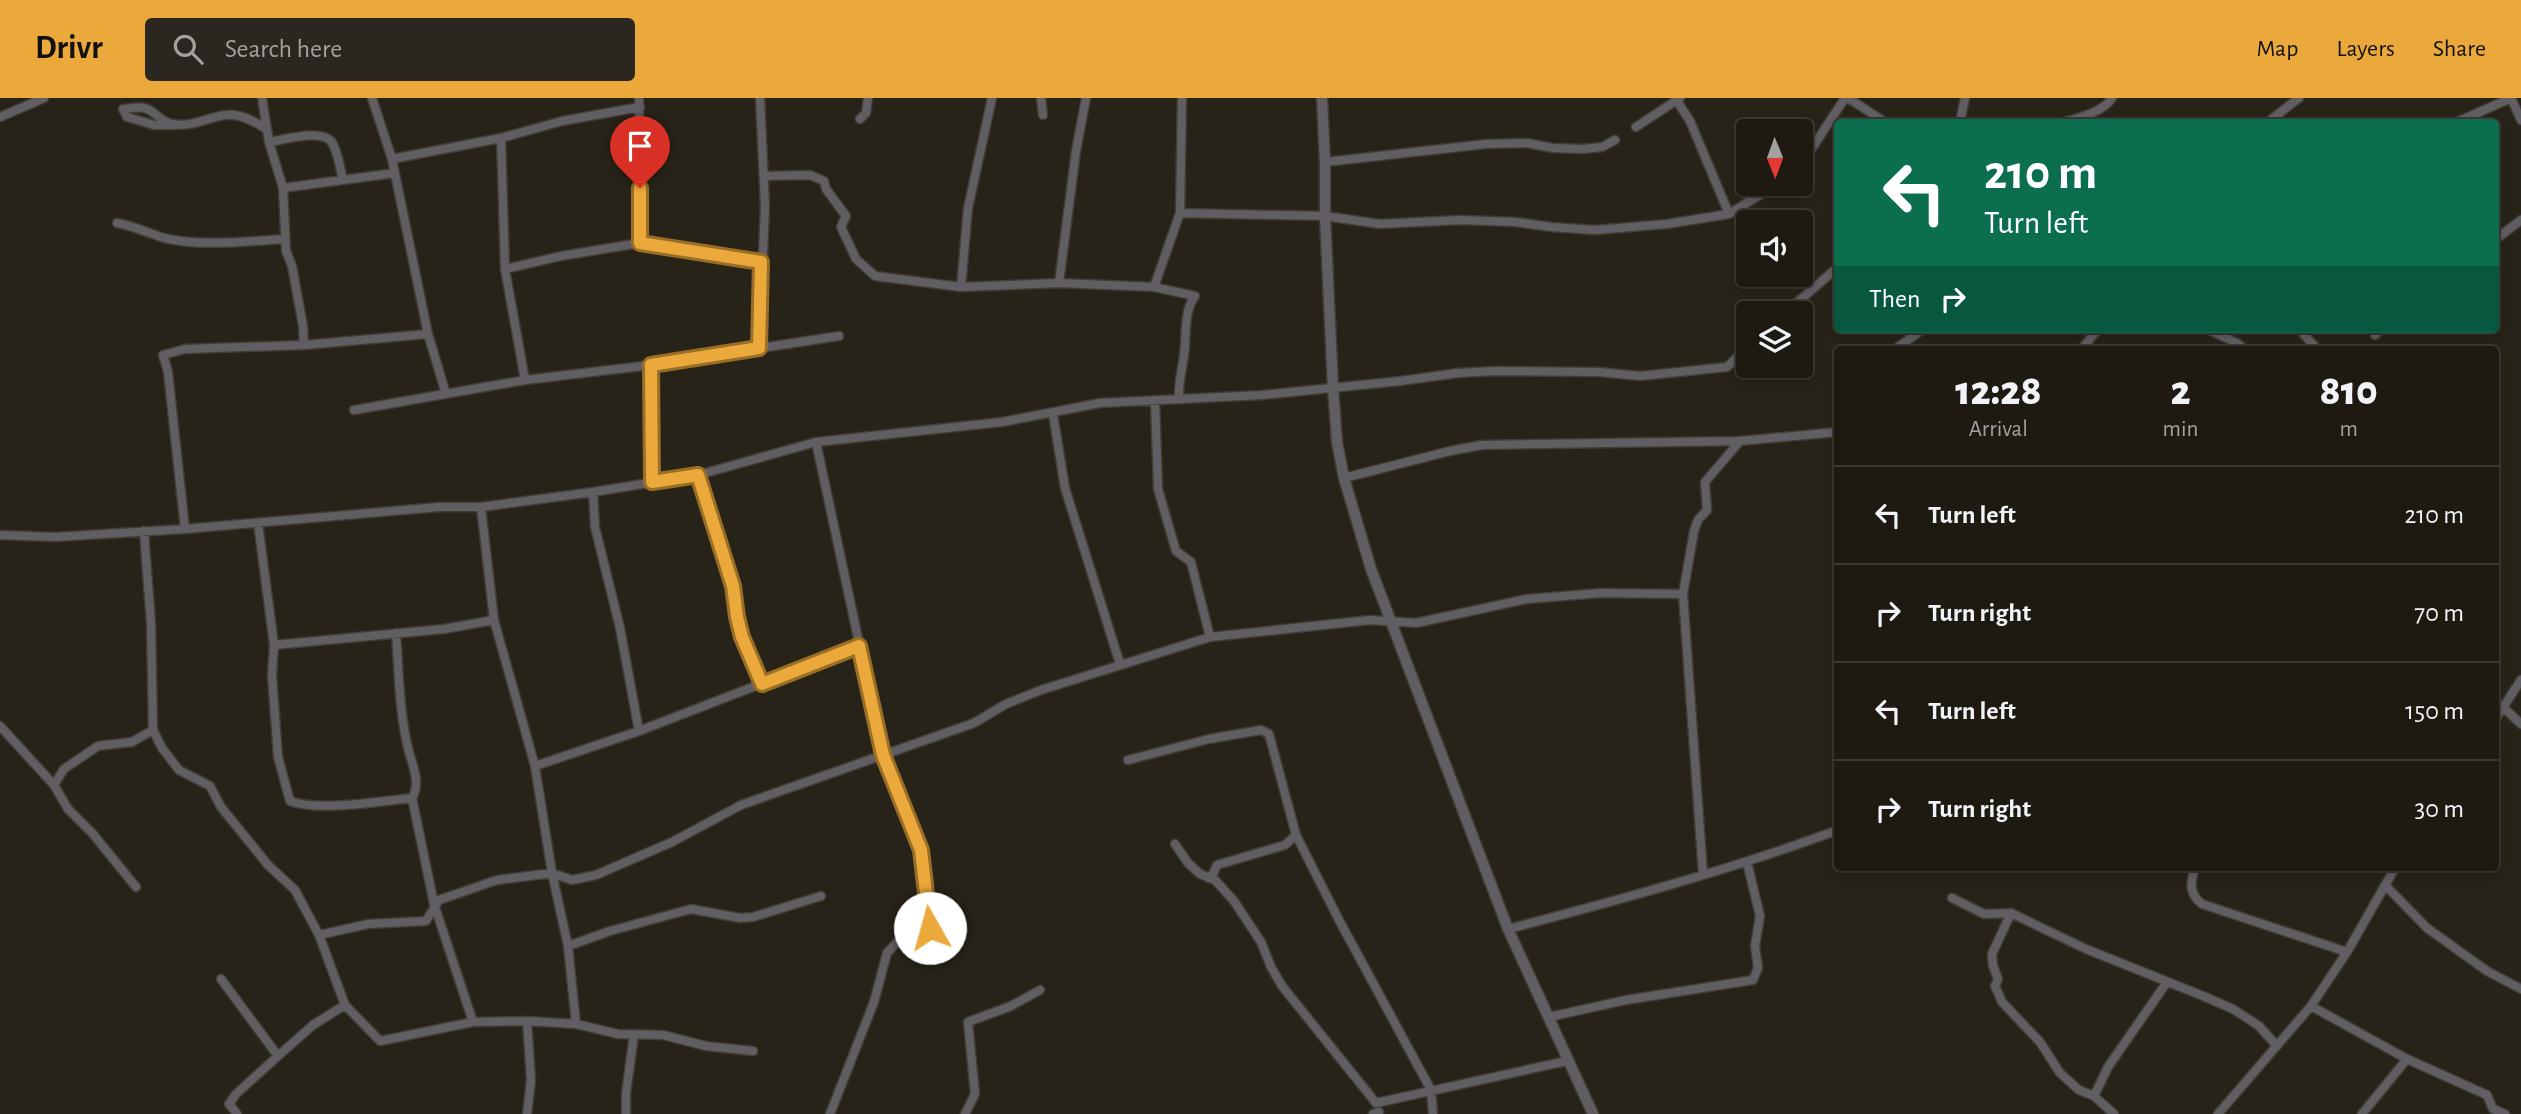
<!DOCTYPE html>
<html lang="en">
<head>
<meta charset="utf-8">
<style>
	body { margin:0; font-family:"Alegreya Sans",sans-serif; background:#2b2720; color:#f1f3f6; height:100vh; display:flex; flex-direction:column; font-size:26px; white-space:nowrap }
	* { box-sizing:border-box; margin:0 }
	p { font-size:23px; color:#a1a19f }
	.icon { flex:none; width:38px; height:38px; fill:none; stroke:currentColor; stroke-width:2; stroke-linecap:round; stroke-linejoin:round }
	.map { position:relative; flex:1; overflow:hidden }
	.drawer { position:absolute; left:1834px; top:248px; width:665px; height:525px; display:flex; flex-direction:column; background:#1e1a12; border-radius:7px; box-shadow:0 4px 10px #0003,0 0 0 2px #3c3832 }
	.drawer>* { flex:none }
	.top-card { position:absolute; left:1834px; top:21px; width:665px; height:214px; border-radius:7px; box-shadow:0 4px 10px #0003,0 0 0 2px #3c3832; background:#0b6e4f; color:#fff; overflow:hidden }
	.needle { width:46px; rotate:179deg }
	.controls { position:absolute; left:1736px; top:21px; display:grid; gap:14px }
	.controls a { display:grid; place-items:center; width:77px; height:77px; border-radius:7px; background:#1e1a12; box-shadow:0 4px 10px #0003,0 0 0 2px #3c3832; font-size:35px }
	.pin { position:absolute; display:grid; place-items:center; width:60px; height:60px; color:#fff; margin:-72px -30px; border-radius:50% 50% 50% 0; rotate:-45deg; box-shadow:0 0 7px #0007 }
	.pin .icon { rotate:45deg }
	.me { position:absolute; width:77px; margin:-38px; rotate:353deg; stroke-linejoin:round; filter:drop-shadow(0 0 5px #0008) }
	.turn { display:flex; align-items:center; gap:24px; height:147px; padding:0 35px; font-size:32px }
	.turn .icon { width:91px; height:91px; stroke-width:2.5 }
	.turn b { display:block; font-size:49px; line-height:60px }
	.then { display:flex; align-items:center; height:66px; padding:0 35px; background:#0003; gap:14px; font-size:26px }
	.eta { display:flex; justify-content:space-evenly; align-items:center; height:119px; text-align:center }
	.eta b { font-size:42px; font-weight:800; line-height:49px }
	ul { padding:0; list-style:none }
	li { display:flex; align-items:center; gap:21px; height:98px; padding:0 35px; border-top:2px solid #3c3832 }
	li div { flex:1 }
	li b { display:block; font-size:26px }
	li em { font-style:normal }
	header { display:flex; align-items:center; gap:42px; box-sizing:border-box; height:98px; padding:0 35px; background:#eca93b; color:#111 }
	header strong { font-size:33px }
	nav { display:flex; gap:38px; margin-inline-start:auto; font-size:24px }
	.search { width:490px; height:63px; background:#2b2720; display:flex; align-items:center; gap:18px; box-sizing:border-box; padding:0 24px; border-radius:7px; color:#a1a19f; font-size:26px }
	.map>svg:first-child { display:block }
	.lines { fill:none; stroke-linecap:round; stroke-linejoin:round }
	.minor-casing { stroke:#423d33; stroke-width:11 }
	.tertiary-casing { stroke:#423d33; stroke-width:13 }
	.minor { stroke:#615e63; stroke-width:8 }
	.tertiary { stroke:#615e63; stroke-width:10 }
	.route-casing { stroke:#996e26; stroke-width:18 }
	.route { stroke:#eca93b; stroke-width:12 }
</style>
</head>
<body>
<header>
<strong>Drivr</strong>
<div class="search"><svg class="icon" aria-label="search" viewBox="0 0 24 24"><circle cx="10" cy="10" r="6"/><path d="M15 15l6 6"/></svg>Search here</div>
<nav><a>Map</a><a>Layers</a><a>Share</a></nav>
</header>
<div class="map">
<svg width="2521" height="1016" viewBox="0 0 2521 1016">
	<rect width="100%" height="100%" fill="#282318"/>
	<g class="lines">
		<g class="minor-casing">
			<path id="minor" d="M262,0L269,44L283,90L286,153L292,168L303,228L304,247
				M372,0L392,61
				M639,0L640,145
				M1041,0L1043,17
				M1848,0L1885,24
				M2511,0L2521,22
				M1677,3L1690,23L1729,116
				M0,19L44,0
				M860,21L866,15L868,0
				M1960,24L1965,0
				M2064,24C2079,20 2103,14 2112,0
				M2268,24L2299,0
				M2457,24L2511,0
				M173,27H154L127,19L123,11C130,11 138,8 144,10C155,12 160,24 172,26C191,30 207,19 226,17C240,15 254,23 266,31
				M1636,29L1680,0
				M501,40L505,171L525,282
				M269,44C283,42 320,31 331,43C338,52 340,71 343,82
				M1325,64L1486,46L1527,45L1553,50L1583,51L1602,49L1615,42
				M1801,67L1845,0
				M764,78L810,77L824,83L826,91L846,118L841,129L856,161L875,178L961,189L1059,185L1154,189L1195,198C1183,214 1187,238 1184,257C1182,273 1178,286 1179,301
				M283,90L395,75
				M1180,115L1325,118L1380,126L1460,122L1516,124L1551,129L1595,132L1667,126L1729,116L1777,86
				M117,125C134,128 148,135 164,140C200,149 248,143 285,141
				M2496,141L2521,122
				M505,171L561,158L640,145L761,164
				M1059,185L1076,53L1086,0
				M961,189L968,110L992,0
				M1154,189L1180,115L1182,0
				M1785,215L1838,169
				M2207,231L2237,245L2245,252
				M2299,231L2318,252
				M2375,237L2382,231
				M759,250L765,108L760,0
				M1894,252L1923,231
				M2081,252L2098,231
				M651,267L652,384
				M446,296L428,236L392,61L501,40L562,23L640,9
				M1155,302L1158,391L1176,453L1191,464L1210,539
				M354,312L525,282L651,267L839,238
				M1053,316L1065,390L1120,566
				M816,344L883,657L921,752L930,822V830L899,842L887,855L874,904L830,1016
				M698,377L733,488L737,519L742,539L762,586
				M1344,380L1450,353L1482,347L1740,343L1838,334
				M593,394L595,429L620,530L639,633
				M481,409L494,522L535,668L552,775L568,848L576,926
				M258,425L274,547L272,577L278,659L290,703C319,714 380,703 412,700
				M185,431L168,274L163,257L185,251L304,247L428,236
				M144,433L151,526L153,632L162,650L179,672L210,688L221,709L268,767L295,792L319,837L345,907L313,927L278,958L221,881
				M0,437L55,439L185,431L439,409H481L593,394L698,377L816,344L1002,324L1100,305L1262,297L1400,283L1458,275L1495,273L1599,274L1640,278L1727,269L1748,249
				M396,535C399,575 399,615 409,654C413,669 421,685 412,700L434,806L473,924
				M274,547L444,531L494,522
				M2503,609L2521,626
				M2496,620L2521,582
				M0,628L54,687
				M1128,662L1209,641L1261,632L1269,636L1296,737L1339,822L1431,992L1433,1016
				M535,668L639,633L859,548
				M1175,746L1188,765L1200,776L1215,782L1234,803L1261,844L1271,869L1282,888L1376,1005L1567,963
				M2195,770C2190,785 2189,796 2202,806L2347,854
				M1703,776L1683,496L1694,433L1698,422L1707,412L1705,384L1740,343
				M1209,780L1213,776L1217,767L1285,747L1296,737
				M2385,787L2427,830L2487,873L2521,891
				M136,789L93,736L68,711L54,687L64,671L98,648L132,644L153,632
				M1952,800L1984,816L2011,815L2086,851L2203,898L2233,911L2259,928L2277,948
				M2011,815L1992,856L1993,868L1998,881L1995,888L2002,904L2040,944L2060,975L2079,992L2094,998
				M1508,831C1619,802 1730,772 1838,732
				M319,837L368,826L426,823L439,802L497,782L552,775L572,782L596,777L672,744L741,707L974,625L1006,606L1041,592L1210,539L1370,522L1416,525L1527,501L1600,495L1683,496
				M568,848L610,833L691,811L740,820L753,819L821,798
				M345,907L380,943L473,924L527,923L576,926L618,936L663,937L706,948L753,953
				M2311,908L2407,961L2487,997L2493,1011L2505,1016
				M1549,919L1626,902L1753,882L1758,870L1755,848L1760,818L1747,764
				M527,923L531,982L527,1016
				M237,1016L229,1006L236,996L278,958
				M626,1016V995L634,937
				M965,1016L975,996L968,924L1011,908L1040,892
				M1373,1016L1379,1014
				M2114,1016L2094,998L2108,969L2167,884
				M2218,1016L2311,908L2347,854L2395,770
				M2362,1016L2407,961"/>
		</g>
		<g class="tertiary-casing">
			<path id="tertiary" d="M1322,0L1325,64V118L1333,289L1337,344L1344,380L1371,471L1508,831L1593,1016"/>
		</g>
		<use href="#minor" class="minor"/>
		<use href="#tertiary" class="tertiary"/>
	</g>
	<g class="lines">
		<g class="route-casing">
			<path id="route" d="M640,90V145L761,164L759,250L651,267L652,384L698,377L733,488L737,519L742,539L762,586L859,548L883,657L921,752L930,830"/>
		</g>
		<use href="#route" class="route"/>
	</g>
</svg>
<div class="controls">
<a><svg class="needle" viewBox="-14 -14 28 28"><path d="M0-13l5 13h-10z" fill="#e53935"/><path d="M0 13l5-13h-10z" fill="#a1a19f"/></svg></a>
<a><svg class="icon" aria-label="sound" viewBox="0 0 24 24"><path d="M4 9h4l5-4v14l-5-4H4zM17 9q2 3 0 6"/></svg></a>
<a><svg class="icon" aria-label="layers" viewBox="0 0 24 24"><path d="M12 4l9 5-9 5-9-5zM3 14l9 5 9-5"/></svg></a>
</div>
<div class="pin" style="left:640px;top:90px;background:#d93025"><svg class="icon" aria-label="arrive" viewBox="0 0 24 24"><path d="M6 21V4h12l-3 4 3 4H6"/></svg></div>
<svg class="me" style="left:930px;top:830px" viewBox="-20 -20 40 40"><circle r="19" fill="#fff"/><path d="M0-13L10 11 0 6-10 11z" fill="#eca93b"/></svg>
<div class="top-card">
<div class="turn"><svg class="icon" aria-label="left" viewBox="0 0 24 24"><path d="M17 20v-9H6M10 6l-5 5 5 5"/></svg><div><b>210 m</b>Turn left</div></div>
<div class="then">Then<svg class="icon" aria-label="right" viewBox="0 0 24 24"><path d="M7 20v-9h11M14 6l5 5-5 5"/></svg></div>
</div>
<section class="drawer">
<div class="eta">
<div><b>12:28</b><p>Arrival</p></div>
<div><b>2</b><p>min</p></div>
<div><b>810</b><p>m</p></div>
</div>
<ul>
<li><svg class="icon" aria-label="left" viewBox="0 0 24 24"><path d="M17 20v-9H6M10 6l-5 5 5 5"/></svg><div><b>Turn left</b></div><em>210 m</em></li>
<li><svg class="icon" aria-label="right" viewBox="0 0 24 24"><path d="M7 20v-9h11M14 6l5 5-5 5"/></svg><div><b>Turn right</b></div><em>70 m</em></li>
<li><svg class="icon" aria-label="left" viewBox="0 0 24 24"><path d="M17 20v-9H6M10 6l-5 5 5 5"/></svg><div><b>Turn left</b></div><em>150 m</em></li>
<li><svg class="icon" aria-label="right" viewBox="0 0 24 24"><path d="M7 20v-9h11M14 6l5 5-5 5"/></svg><div><b>Turn right</b></div><em>30 m</em></li>
</ul>
</section>
</div>
</body>
</html>
